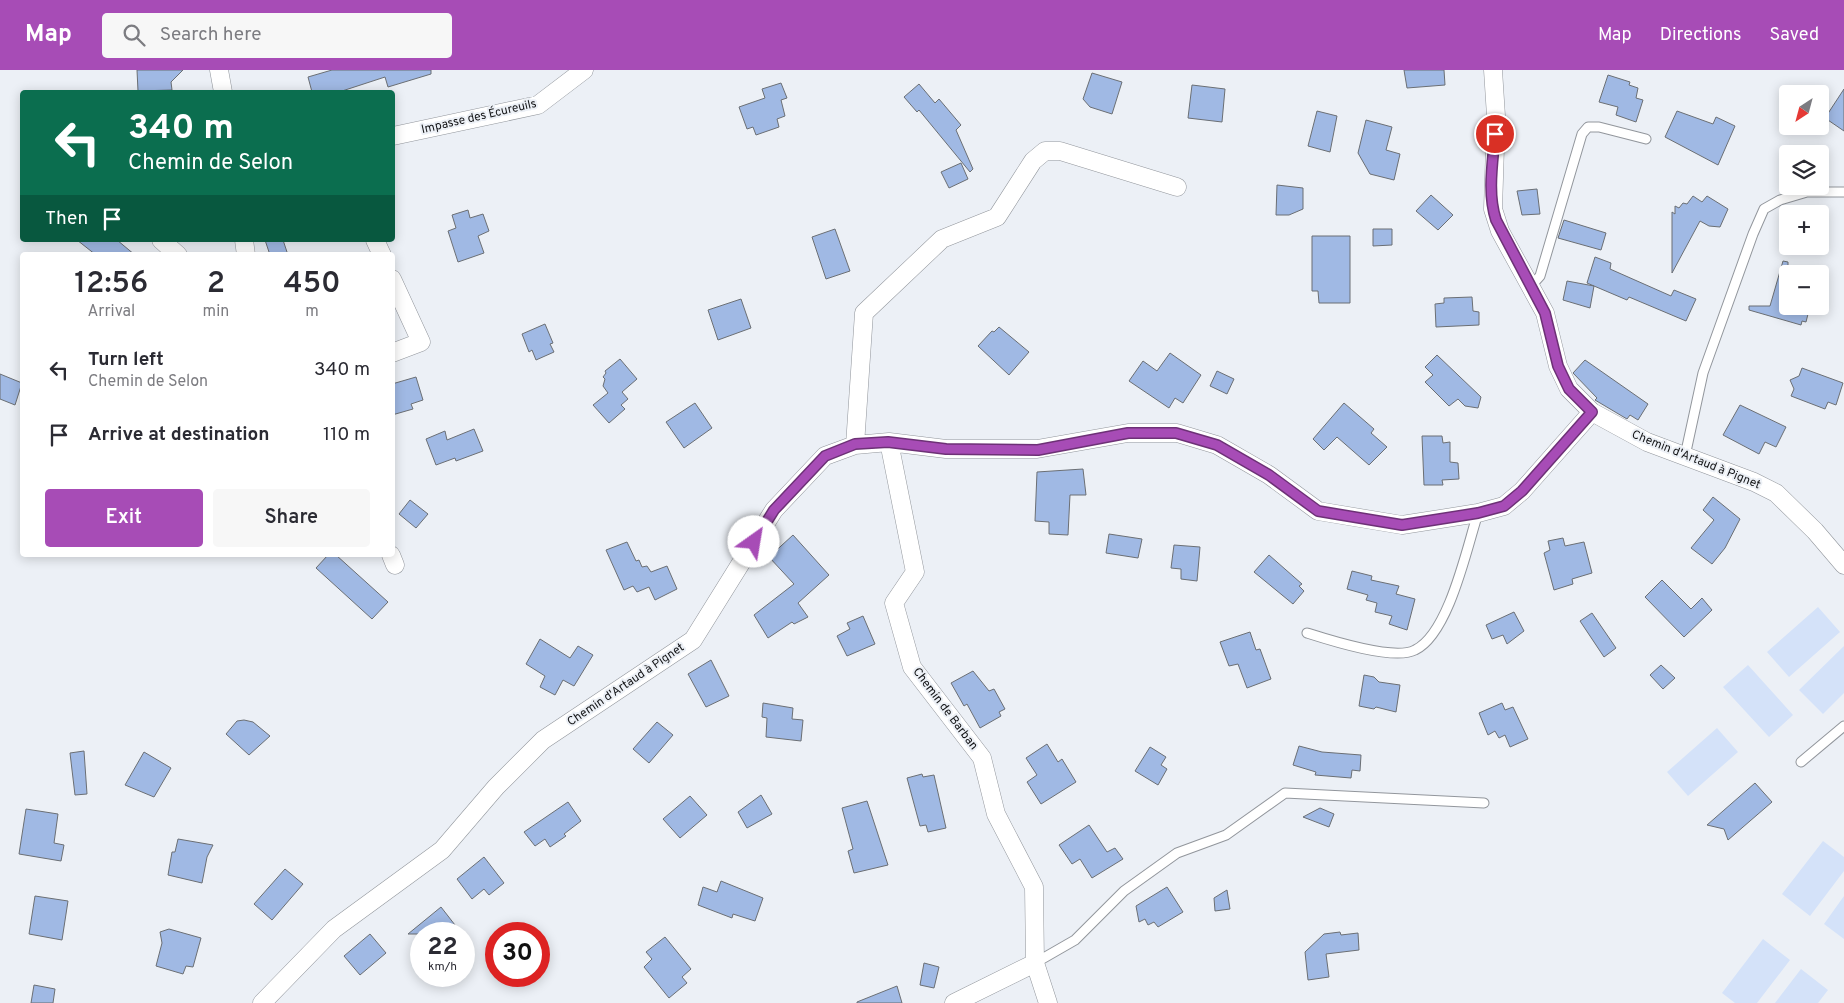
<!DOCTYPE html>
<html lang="en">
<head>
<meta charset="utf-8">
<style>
	body { margin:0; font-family:Overpass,sans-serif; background:#f7f7f7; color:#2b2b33; height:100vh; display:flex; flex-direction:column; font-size:19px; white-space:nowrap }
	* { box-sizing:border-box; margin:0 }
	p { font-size:16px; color:#7c7c81 }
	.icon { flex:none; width:28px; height:28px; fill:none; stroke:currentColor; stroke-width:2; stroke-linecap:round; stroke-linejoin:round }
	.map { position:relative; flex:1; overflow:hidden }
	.panel { position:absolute; left:20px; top:182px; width:375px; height:305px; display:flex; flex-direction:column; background:#fff; border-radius:5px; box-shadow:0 2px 12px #0003 }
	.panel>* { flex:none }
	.guide { position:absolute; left:20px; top:20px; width:375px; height:152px; border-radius:5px; box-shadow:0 2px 12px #0003; background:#0b6e4f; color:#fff; overflow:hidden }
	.needle { width:32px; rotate:216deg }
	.fabs { position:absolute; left:1779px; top:15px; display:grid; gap:10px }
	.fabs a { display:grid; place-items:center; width:50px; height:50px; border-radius:5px; background:#fff; box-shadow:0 2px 12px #0003; font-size:25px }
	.speed { position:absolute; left:410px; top:852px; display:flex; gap:10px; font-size:25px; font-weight:700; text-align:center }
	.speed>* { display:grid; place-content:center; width:65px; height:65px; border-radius:50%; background:#fff; box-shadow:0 2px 12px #0003; line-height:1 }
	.speed small { font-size:12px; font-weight:400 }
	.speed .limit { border:8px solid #d22; background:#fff; color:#111 }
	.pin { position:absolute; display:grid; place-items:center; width:42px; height:42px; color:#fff; margin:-21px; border:2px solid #fff; border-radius:50%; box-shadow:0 1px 5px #0007 }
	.me { position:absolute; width:55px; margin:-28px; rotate:32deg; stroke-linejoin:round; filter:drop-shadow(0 0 4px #0008) }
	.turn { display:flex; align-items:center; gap:18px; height:105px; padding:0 25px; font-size:22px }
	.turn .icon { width:65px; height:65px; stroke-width:2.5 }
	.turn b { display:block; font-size:35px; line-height:42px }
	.then { display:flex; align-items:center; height:48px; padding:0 25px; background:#0003; gap:10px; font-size:19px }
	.eta { display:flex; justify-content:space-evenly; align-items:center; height:85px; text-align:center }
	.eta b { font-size:30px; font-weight:600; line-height:35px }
	.action { display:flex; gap:10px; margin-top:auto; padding:10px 25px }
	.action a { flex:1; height:58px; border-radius:5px; background:#a74cb6; color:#fff; font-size:20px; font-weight:600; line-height:58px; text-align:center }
	.action a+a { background:#f7f7f7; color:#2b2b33 }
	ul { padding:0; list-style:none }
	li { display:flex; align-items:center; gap:15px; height:65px; padding:0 25px }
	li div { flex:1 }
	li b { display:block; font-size:19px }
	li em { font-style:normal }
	header { display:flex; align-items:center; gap:30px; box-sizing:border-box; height:70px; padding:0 25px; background:#a74cb6; color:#fff }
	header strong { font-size:24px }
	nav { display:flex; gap:28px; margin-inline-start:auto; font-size:18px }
	.search { width:350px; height:45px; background:#f7f7f7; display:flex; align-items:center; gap:12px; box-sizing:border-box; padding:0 18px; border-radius:5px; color:#7c7c81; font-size:19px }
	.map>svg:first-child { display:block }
	.green { fill:#d4e2f9 }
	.building { fill:#a0b9e4; stroke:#6b6f74 }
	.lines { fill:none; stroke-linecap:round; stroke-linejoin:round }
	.lane-casing { stroke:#92969c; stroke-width:11 }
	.street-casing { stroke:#92969c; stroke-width:19 }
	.lane { stroke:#fff; stroke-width:9 }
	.street { stroke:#fff; stroke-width:18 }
	.route-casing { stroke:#6d3176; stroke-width:12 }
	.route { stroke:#a74cb6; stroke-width:9 }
	.labels { text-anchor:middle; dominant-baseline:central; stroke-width:4; stroke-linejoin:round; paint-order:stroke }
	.street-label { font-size:12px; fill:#131416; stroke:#ecf0f6 }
</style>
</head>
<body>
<header>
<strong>Map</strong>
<div class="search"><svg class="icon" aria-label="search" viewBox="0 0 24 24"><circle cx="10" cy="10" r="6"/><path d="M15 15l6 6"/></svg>Search here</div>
<nav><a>Map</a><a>Directions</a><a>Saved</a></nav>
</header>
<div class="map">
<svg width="1844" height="933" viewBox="0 0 1844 933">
	<rect width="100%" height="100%" fill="#ecf0f6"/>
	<path class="green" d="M1818,537L1840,562L1789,607L1767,582Z
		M1844,576V623L1823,644L1799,620Z
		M1748,595L1793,645L1769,667L1723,617Z
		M1717,658L1738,682L1688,726L1667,702Z
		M1823,771L1844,787V801L1810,846L1782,824Z
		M1844,826V869L1824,854Z
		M1763,869L1790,890L1757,933H1735L1722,923Z
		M1801,899L1828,920L1818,933H1775Z"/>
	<path class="building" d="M137,0H183L171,12L172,20L138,21Z
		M332,0H431V4L388,17L385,7L339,22H312L308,7Z
		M1404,0H1444L1445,15L1407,18Z
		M1092,3L1122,12L1112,44L1090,37L1083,29Z
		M1608,5L1630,12L1629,15L1638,18L1636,28L1643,30L1636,52L1616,45L1618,37L1599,32Z
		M781,13L787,28L781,30L785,46L777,49L779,57L756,65L753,57L747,59L739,37L765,28L762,19Z
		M919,14L935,33L939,29L961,55L956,60L973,99L970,102L919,40L917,42L904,27Z
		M1192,15L1225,19L1222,52L1188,48Z
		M1844,19V61L1825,48Z
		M1317,41L1337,46L1330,82L1308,76Z
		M1677,41L1713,54L1716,47L1735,56L1718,95L1665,67Z
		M1366,50L1392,57L1386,80L1400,84L1394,110L1370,104L1358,83Z
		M961,93L968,109L949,118L941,102Z
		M1277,115L1303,118V139L1289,145H1276Z
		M1537,119L1540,144L1522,145L1517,121Z
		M1431,125L1453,145L1438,160L1416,141Z
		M1693,126L1702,132L1707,126L1728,139L1720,157L1709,156L1700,151L1672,203V142L1675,144V136L1679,138L1683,133L1687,134Z
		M468,140L470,148L483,144L489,161L478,166L484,183L458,192L448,161L456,158L452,145Z
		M1564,150L1606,163L1601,180L1558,168Z
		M835,159L850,201L826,209L812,167Z
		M1373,159H1392V175L1373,176Z
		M1312,166H1350V233H1319L1318,221H1312Z
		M77,170H117L135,185H96Z
		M265,170H283L288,185H270Z
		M1595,187L1611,193L1610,199L1671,226L1674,220L1696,229L1686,251L1629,227L1627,230L1587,213Z
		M1783,191L1788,192V236H1810L1806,252L1802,251L1801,255L1749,240V236H1770Z
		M1567,211L1594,216L1590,238L1563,230Z
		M1472,227L1473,241L1479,242V255L1436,257L1435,234L1444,233V228Z
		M741,229L751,258L718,270L708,240Z
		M545,254L553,273L550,274L554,282L536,290L532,280L529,282L522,264Z
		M999,257L1029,282L1009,305L978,276L992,261L994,262Z
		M1170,283L1201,305L1183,333L1175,328L1169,338L1129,311L1143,291L1157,301Z
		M1437,285L1481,327L1478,338L1465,336L1458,329L1449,336L1425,312L1433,305L1425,297Z
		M620,289L637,309L622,322L628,329L621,335L625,339L609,353L593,335L608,323L603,316L605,309L603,307L606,303L605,301Z
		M1585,290L1648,334L1638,350L1630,345L1627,349L1595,330L1597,328L1573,303Z
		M1802,298L1843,313L1836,335L1828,332L1825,339L1791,326L1794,319L1790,310L1799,306Z
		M1217,301L1234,309L1227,324L1210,316Z
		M0,304L22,313L15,335L0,329Z
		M416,307L423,330L411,334L413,339L392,345V314Z
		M695,333L712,358L684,378L666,352Z
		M1344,333L1374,359L1371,363L1387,377L1369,395L1337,367L1324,380L1313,369Z
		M1740,335L1786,357L1776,377L1765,372L1759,384L1723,365Z
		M474,359L483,381L456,391L455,388L436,395L426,369L445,361L447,370Z
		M1422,366H1442L1443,373L1450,372V392L1458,393L1459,409L1442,410L1443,415H1424Z
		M1083,399L1086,425H1070L1068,465L1049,464V452L1035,451L1037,402Z
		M1713,427L1740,449L1725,478L1712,494L1691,478L1714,450L1703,440Z
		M410,430L428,444L416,458L399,444Z
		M1109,464L1142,469L1138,488L1106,483Z
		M793,465L829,505L798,533L808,547L794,554L792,552L768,568L754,545L794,514L769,487Z
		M1563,468L1565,476L1584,472L1592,503L1572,509L1573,514L1554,520L1544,483L1550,480L1548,471Z
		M627,472L636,491L639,490L642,497L647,496L651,502L667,496L677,519L655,530L649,517L637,522L633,516L624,520L606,480Z
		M1174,475L1200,477L1197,511L1181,509V499L1171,498Z
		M328,485H336L388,532L372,549L316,498Z
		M1269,485L1302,514L1299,516L1304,521L1293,534L1254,502Z
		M1352,501L1372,506L1371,510L1399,516L1396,524L1415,529L1407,560L1389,554L1392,546L1375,542L1377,533L1366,530L1368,525L1347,519Z
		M1662,510L1691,539L1702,528L1712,540L1684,567L1645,527Z
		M1514,542L1524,561L1507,574L1503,565L1492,569L1486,555Z
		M1592,543L1616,578L1604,587L1580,551Z
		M863,546L875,574L847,586L837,566L850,559L847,553Z
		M1250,562L1256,580L1260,579L1271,609L1247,618L1238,594L1229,596L1220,572Z
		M540,569L570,588L578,576L593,585L574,616L563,610L555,625L540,617L545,606L526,594Z
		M711,590L729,626L706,637L688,604Z
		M1661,595L1675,608L1663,619L1650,605Z
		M973,601L989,621L994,619L1005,639L999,642L1001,646L980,658L967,634L964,636L951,613Z
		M1364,605L1374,607L1379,612L1400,615L1396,642L1376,637L1374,639L1359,636Z
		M763,633L793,638L792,649L803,650L801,671L766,667L767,648L762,647Z
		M1502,633L1505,640L1513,637L1528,669L1510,677L1505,665L1499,668L1495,661L1488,665L1479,643Z
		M244,650L253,652L270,666L249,685L226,664L237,651Z
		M657,652L673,665L649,693L633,679Z
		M1047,674L1058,692L1062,689L1076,712L1041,734L1027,712L1037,705L1026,688Z
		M1299,676L1322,682L1361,685L1360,701L1352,700L1351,708L1315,705L1316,702L1293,695Z
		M1150,677L1166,687L1161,695L1167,699L1158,715L1135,701Z
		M84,681L87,724L75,725L70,683Z
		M144,682L171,698L154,727L125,715Z
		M922,704L923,707L934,705L946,758L928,762L926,755L920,756L907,708Z
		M1755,713L1772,732L1728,770L1724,759L1707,755Z
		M761,725L772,744L747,758L738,742Z
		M690,726L707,745L680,768L663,749Z
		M867,731L888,795L854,803L848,781L853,779L842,738Z
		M568,732L581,751L564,764L566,766L550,777L545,769L535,776L524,762Z
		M1320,738L1334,744L1329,757L1303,747Z
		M26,739L58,744L54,773L64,775L61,791L19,784Z
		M1089,755L1107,782L1115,778L1123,789L1092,808L1080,789L1072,794L1059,775Z
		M178,769L213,775L207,787L202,813L168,805L172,782H175Z
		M484,787L504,813L489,825L484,819L472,829L457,809Z
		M285,799L303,814L272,850L254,834Z
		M721,811L763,828L755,851L733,844L732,848L698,835L703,817L717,822Z
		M1167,817L1183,842L1158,857L1154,852L1148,855L1145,849L1139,852L1136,836Z
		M1227,820L1230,839L1215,841L1214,828Z
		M35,826L68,831L62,870L29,864Z
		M441,837L462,864H408Z
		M169,859L201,868L193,897L186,896L183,904L156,896L162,873L160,862Z
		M1340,862L1341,865L1358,863L1359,880L1326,884L1329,907L1308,910L1305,882L1324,864Z
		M370,864L386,883L360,905L344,886Z
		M665,867L691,899L682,907L687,913L669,928L644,897L652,889L646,882Z
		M924,893L939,897L934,918L920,915Z
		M34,915L55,919L53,933H31Z
		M897,916L902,933H857V932Z"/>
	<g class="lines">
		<g class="lane-casing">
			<path id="lane" d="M1531,216L1540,206L1582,64L1588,57H1599L1646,69
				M1685,386L1703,303L1753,164L1764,139L1780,130L1807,122H1844
				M1307,563C1329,570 1394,591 1415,580C1449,564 1467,477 1478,443
				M1801,692L1844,656
				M1035,893L1075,870L1124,821L1177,783L1226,765L1285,723L1484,733"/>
		</g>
		<g class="street-casing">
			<path id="street" d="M219,0L223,22
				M1493,0L1496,46L1493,139L1500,161L1545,243L1558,296L1569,319L1592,342L1647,372L1754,412L1776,423L1815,461L1844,495
				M393,66L538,35L584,0
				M161,170L178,185
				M244,170L246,185
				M375,170L382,185
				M392,209L421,272L392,283
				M889,372L915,502L894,533L912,597L982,688L996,744L1034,817L1035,893L1048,933
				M855,375L864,243L942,169L997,147L1033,91L1045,81H1060L1177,117
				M391,485L395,495
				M262,933L334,859L442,780L496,717L543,670L693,570L774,440L825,386L855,375L889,372L946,379H1037L1128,363H1177L1217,375L1269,405L1318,441L1402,455L1478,443L1504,436L1522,421L1592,342
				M954,933L1035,893"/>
		</g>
		<use href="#lane" class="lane"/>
		<use href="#street" class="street"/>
	</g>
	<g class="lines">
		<g class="route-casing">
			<path id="route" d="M754,472L774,440L825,386L855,374L888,372L946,379L1038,380L1128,363H1176L1217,375L1269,405L1318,441L1402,455L1478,443L1504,436L1522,421L1592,342L1569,319L1558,296L1545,243L1496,150C1487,123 1493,91 1495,64"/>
		</g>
		<use href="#route" class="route"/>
	</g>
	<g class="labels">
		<g class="street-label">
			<text transform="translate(479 47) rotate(-13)">Impasse des Écureuils</text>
			<text transform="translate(1696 390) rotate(22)">Chemin d'Artaud à Pignet</text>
			<text transform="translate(626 615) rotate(-34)">Chemin d'Artaud à Pignet</text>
			<text transform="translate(945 639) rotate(53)">Chemin de Barban</text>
		</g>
	</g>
</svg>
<div class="fabs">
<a><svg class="needle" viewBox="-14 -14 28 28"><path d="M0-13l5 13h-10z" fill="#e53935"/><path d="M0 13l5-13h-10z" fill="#7c7c81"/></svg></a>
<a><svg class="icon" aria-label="layers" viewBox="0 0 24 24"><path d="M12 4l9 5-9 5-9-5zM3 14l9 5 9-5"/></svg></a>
<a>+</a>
<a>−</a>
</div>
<div class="speed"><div>22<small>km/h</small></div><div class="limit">30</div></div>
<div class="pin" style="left:1495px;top:64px;background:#d93025"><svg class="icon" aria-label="arrive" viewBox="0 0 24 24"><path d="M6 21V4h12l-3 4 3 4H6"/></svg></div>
<svg class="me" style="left:754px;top:472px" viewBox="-20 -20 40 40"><circle r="19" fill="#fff"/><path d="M0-13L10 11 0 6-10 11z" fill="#a74cb6"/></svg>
<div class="guide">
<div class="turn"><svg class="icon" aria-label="left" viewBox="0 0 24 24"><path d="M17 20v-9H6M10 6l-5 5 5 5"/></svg><div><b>340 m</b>Chemin de Selon</div></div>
<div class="then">Then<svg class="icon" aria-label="arrive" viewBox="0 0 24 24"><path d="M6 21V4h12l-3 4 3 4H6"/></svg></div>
</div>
<section class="panel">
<div class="eta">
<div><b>12:56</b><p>Arrival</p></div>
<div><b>2</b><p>min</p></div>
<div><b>450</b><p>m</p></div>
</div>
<ul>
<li><svg class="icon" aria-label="left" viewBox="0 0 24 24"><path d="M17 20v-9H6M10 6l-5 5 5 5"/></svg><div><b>Turn left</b><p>Chemin de Selon</p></div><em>340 m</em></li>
<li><svg class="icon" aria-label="arrive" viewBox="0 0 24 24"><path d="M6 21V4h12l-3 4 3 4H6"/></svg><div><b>Arrive at destination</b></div><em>110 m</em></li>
</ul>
<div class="action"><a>Exit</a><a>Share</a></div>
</section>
</div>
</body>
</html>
